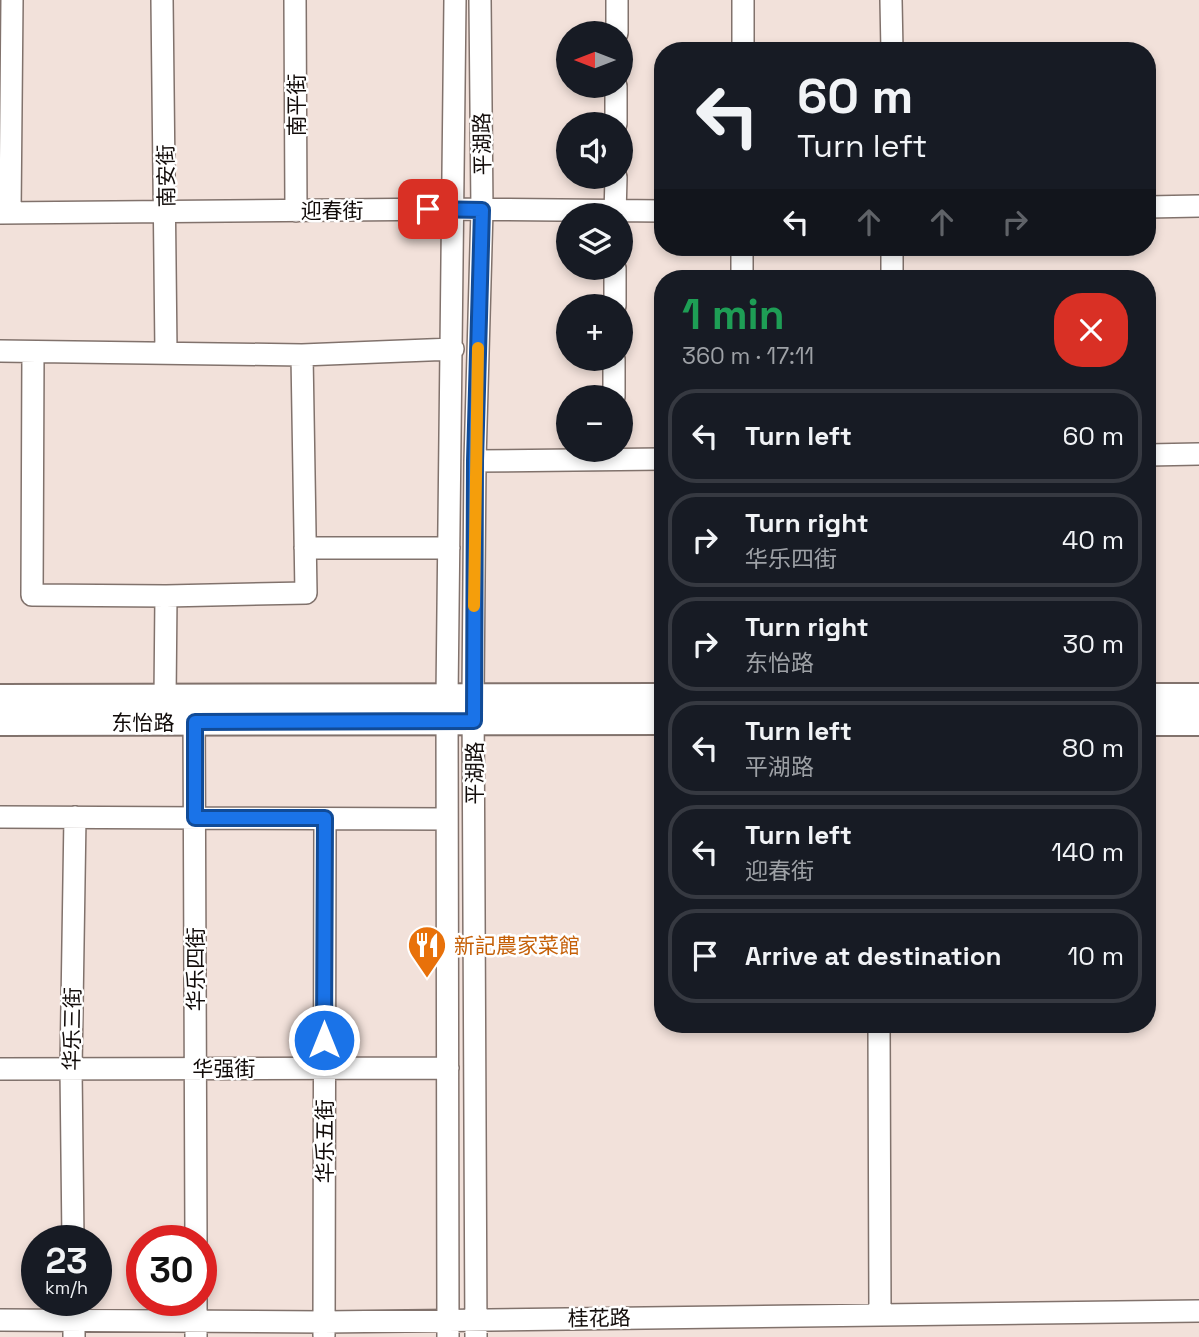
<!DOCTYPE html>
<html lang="en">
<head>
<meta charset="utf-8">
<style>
	body { margin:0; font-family:"Space Grotesk","Noto Sans SC",sans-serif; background:#20242c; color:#f1f3f6; height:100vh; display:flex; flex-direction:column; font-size:26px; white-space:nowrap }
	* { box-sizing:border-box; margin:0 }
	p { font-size:23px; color:#9ea1a6 }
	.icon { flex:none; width:38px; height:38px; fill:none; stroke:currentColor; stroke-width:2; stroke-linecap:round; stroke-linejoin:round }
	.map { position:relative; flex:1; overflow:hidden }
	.drawer { position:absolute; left:654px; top:270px; width:502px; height:763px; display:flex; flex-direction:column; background:#171b24; border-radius:28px; box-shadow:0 4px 10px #0003 }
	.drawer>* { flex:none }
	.hud { position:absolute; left:654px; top:42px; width:502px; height:214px; border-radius:28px; box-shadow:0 4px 10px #0003; background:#171b24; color:#f1f3f6; overflow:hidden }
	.needle { width:46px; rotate:270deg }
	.controls { position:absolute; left:556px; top:21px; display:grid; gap:14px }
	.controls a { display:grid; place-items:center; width:77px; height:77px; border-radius:50%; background:#171b24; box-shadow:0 4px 10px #0003; font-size:35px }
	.speed { position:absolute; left:21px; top:1225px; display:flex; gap:14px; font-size:35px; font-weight:700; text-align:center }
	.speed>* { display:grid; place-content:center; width:91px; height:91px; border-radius:50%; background:#171b24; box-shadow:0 4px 10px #0003; line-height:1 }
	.speed small { font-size:18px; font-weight:400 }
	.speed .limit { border:10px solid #d22; background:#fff; color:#111 }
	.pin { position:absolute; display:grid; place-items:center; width:60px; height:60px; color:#fff; margin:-30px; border-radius:14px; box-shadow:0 4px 10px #0006 }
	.me { position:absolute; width:77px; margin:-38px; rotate:0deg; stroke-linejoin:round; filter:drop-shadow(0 0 5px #0008) }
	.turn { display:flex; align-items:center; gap:24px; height:147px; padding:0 28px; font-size:32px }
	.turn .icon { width:91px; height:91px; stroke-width:2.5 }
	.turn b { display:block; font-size:49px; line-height:60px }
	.lanes { display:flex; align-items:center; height:66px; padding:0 28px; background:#0003; justify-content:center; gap:35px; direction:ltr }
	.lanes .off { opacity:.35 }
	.round { display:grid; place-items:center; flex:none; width:74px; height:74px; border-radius:28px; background:#20242c }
	.summary { display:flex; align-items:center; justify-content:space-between; height:119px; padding:0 28px }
	h1 { font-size:42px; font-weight:800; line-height:52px; color:#1e9e55 }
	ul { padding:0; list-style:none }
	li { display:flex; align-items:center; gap:21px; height:94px; margin:0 14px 10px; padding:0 14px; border:4px solid #363941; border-radius:28px }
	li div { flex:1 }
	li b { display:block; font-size:26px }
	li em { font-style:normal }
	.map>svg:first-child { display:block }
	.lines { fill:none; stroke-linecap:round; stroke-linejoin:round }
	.minor-casing { stroke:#81726c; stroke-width:24 }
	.tertiary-casing { stroke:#81726c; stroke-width:30 }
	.minor { stroke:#fff; stroke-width:21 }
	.tertiary { stroke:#fff; stroke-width:26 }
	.route-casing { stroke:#114b97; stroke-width:18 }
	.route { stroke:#1a73e8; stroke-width:12 }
	.slow { stroke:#f59e0b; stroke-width:12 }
	.labels { text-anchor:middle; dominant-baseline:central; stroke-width:5; stroke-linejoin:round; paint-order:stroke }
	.street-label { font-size:21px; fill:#120c0a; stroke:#fff }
	.food-label { font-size:21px; fill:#c56008; stroke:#fff; text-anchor:start }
</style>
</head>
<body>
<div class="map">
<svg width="1199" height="1337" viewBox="0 0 1199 1337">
	<rect width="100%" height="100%" fill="#f2e1da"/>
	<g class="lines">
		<g class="minor-casing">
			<path id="minor" d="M162,0L166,352
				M295,0L296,211
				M891,0L892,51
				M617,33V0
				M743,51V0
				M616,124V86
				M1148,207L1199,206
				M0,213L455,209L663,211
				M10,213L12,0
				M615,215L616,177
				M742,278V247
				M892,278V247
				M615,306V268
				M0,351L302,355L453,349
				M33,352L32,595L166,596L165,698
				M614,397V359
				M1148,455L1199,454
				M475,461L663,459
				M305,548H449
				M166,596L306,593L302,355
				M194,707L196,1241
				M0,817L447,819
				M879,1024L880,1315
				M0,1069L448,1068
				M73,1241L71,1069L75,817
				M0,1320L324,1322L1199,1311
				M324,1335L325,819
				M74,1337V1300
				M196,1337V1300
				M448,1337L447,697L455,0
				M476,1337L473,697L475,461L482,210L480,0"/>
		</g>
		<g class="tertiary-casing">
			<path id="tertiary" d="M1148,697H1199
				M0,698L663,697
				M0,722L663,721
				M1148,722H1199"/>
		</g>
		<use href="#minor" class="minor"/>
		<use href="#tertiary" class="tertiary"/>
	</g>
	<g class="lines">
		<g class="route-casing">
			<path id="route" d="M324,1040L325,818H195V722L474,721L475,461L482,210L428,209"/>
		</g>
		<use href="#route" class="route"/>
		<path class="slow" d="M474,606L478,348"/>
	</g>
	<defs>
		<g id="restaurant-pin" transform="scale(2.0125)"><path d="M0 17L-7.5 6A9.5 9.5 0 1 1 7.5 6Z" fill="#e8710a" stroke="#fff"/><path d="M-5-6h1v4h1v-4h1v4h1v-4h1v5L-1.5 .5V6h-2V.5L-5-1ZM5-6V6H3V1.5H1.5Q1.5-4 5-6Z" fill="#fff"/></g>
	</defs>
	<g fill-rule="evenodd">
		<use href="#restaurant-pin" x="427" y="945"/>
	</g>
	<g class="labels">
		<g class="street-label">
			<text transform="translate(296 105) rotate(-90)">南平街</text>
			<text transform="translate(482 144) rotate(-91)">平湖路</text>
			<text transform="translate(166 176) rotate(-91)">南安街</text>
			<text x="332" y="210">迎春街</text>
			<text x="143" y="722">东怡路</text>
			<text transform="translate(474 773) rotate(-90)">平湖路</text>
			<text transform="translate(195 969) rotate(-90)">华乐四街</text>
			<text transform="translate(72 1029) rotate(-89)">华乐三街</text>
			<text x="224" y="1068">华强街</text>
			<text transform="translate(324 1141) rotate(-90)">华乐五街</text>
			<text transform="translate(599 1318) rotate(-1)">桂花路</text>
		</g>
		<g class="food-label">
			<text x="454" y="945">新記農家菜館</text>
		</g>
	</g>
</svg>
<div class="controls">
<a><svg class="needle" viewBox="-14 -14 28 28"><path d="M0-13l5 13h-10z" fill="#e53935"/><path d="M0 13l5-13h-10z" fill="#9ea1a6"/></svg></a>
<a><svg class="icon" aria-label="sound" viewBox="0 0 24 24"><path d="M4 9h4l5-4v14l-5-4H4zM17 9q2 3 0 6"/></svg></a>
<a><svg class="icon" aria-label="layers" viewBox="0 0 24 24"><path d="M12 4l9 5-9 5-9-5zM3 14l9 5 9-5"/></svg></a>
<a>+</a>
<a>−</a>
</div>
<div class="speed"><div>23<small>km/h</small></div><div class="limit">30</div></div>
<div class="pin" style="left:428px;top:209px;background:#d93025"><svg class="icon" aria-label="arrive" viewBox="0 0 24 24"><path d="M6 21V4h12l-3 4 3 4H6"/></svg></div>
<svg class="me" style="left:324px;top:1040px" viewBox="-20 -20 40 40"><circle r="17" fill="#1a73e8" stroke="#fff" stroke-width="3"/><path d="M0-11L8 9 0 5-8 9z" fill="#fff"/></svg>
<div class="hud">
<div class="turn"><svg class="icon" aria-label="left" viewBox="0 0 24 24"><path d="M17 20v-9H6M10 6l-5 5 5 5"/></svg><div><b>60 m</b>Turn left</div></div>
<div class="lanes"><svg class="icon" aria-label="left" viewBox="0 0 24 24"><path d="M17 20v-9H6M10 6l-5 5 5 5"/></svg><svg class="icon off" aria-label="ahead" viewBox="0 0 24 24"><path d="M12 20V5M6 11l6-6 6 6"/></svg><svg class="icon off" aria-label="ahead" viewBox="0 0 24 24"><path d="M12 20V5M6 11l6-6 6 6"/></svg><svg class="icon off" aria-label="right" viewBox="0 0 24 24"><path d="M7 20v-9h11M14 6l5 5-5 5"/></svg></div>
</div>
<section class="drawer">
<div class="summary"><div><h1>1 min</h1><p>360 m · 17:11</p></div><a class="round" style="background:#d93025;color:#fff"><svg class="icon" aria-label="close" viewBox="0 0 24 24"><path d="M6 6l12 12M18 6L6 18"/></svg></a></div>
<ul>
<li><svg class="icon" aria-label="left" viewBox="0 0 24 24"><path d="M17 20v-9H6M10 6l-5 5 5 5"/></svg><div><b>Turn left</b></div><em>60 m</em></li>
<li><svg class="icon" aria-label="right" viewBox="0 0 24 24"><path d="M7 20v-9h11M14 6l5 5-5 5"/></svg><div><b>Turn right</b><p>华乐四街</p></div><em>40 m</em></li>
<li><svg class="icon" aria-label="right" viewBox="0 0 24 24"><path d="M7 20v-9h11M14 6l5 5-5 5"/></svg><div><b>Turn right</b><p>东怡路</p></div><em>30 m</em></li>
<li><svg class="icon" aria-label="left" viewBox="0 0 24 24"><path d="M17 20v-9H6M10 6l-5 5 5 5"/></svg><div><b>Turn left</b><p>平湖路</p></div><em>80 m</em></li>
<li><svg class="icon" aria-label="left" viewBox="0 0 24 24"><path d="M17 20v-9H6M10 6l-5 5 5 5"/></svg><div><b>Turn left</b><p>迎春街</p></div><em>140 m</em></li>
<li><svg class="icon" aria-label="arrive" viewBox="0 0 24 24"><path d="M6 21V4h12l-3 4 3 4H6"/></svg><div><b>Arrive at destination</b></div><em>10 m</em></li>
</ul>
</section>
</div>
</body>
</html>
